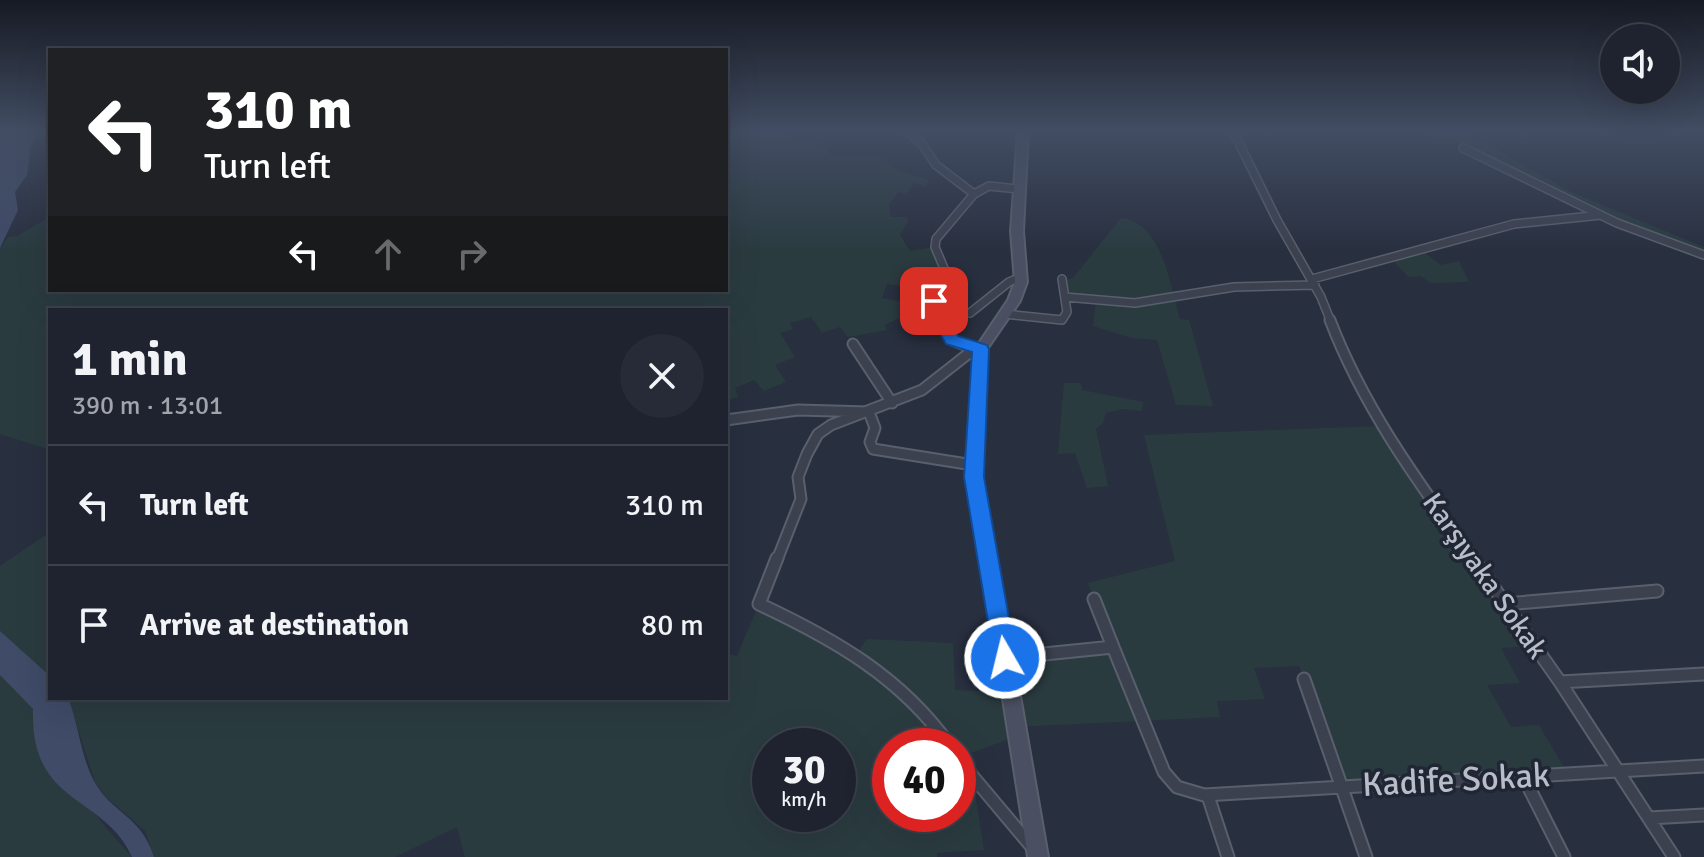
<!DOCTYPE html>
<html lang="en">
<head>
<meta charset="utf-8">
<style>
	body { margin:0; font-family:Signika,sans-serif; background:#262b37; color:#f1f3f6; height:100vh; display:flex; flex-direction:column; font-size:30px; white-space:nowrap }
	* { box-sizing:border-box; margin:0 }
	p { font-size:26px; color:#a1a4aa }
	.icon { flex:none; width:44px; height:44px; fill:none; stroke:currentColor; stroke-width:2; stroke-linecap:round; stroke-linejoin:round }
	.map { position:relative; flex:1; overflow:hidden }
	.side { position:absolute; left:48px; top:308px; width:680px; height:392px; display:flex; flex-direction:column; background:#1e232f; border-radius:0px; box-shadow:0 8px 32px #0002,0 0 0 2px #3c404b }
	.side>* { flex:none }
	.banner { position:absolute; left:48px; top:48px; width:680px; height:244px; border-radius:0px; box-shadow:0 8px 32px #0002,0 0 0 2px #3c404b; background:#202124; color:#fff; overflow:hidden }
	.fabs { position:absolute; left:1600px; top:24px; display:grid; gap:16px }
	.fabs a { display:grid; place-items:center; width:80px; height:80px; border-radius:50%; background:#1e232f; box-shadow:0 8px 32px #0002,0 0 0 2px #3c404b; font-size:40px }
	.speed { position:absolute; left:752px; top:728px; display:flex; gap:16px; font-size:40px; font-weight:700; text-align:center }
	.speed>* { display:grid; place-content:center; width:104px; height:104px; border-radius:50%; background:#1e232f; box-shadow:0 8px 32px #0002,0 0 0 2px #3c404b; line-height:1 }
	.speed small { font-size:20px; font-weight:400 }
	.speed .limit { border:12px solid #d22; background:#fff; color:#111 }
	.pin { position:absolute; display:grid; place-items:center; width:68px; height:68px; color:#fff; margin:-34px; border-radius:16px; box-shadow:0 4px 12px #0006 }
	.me { position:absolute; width:88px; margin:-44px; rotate:352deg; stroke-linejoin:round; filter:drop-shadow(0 0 6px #0008) }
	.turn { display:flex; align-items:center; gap:28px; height:168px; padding:0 24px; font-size:36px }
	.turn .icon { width:104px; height:104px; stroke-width:2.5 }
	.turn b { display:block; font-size:56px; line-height:68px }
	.lanes { display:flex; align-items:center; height:76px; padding:0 24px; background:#0003; justify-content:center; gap:40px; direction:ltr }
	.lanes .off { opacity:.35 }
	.round { display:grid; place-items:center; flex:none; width:84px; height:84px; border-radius:42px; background:#262b37 }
	.overview { display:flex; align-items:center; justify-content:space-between; height:136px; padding:0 24px }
	h1 { font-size:48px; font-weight:700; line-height:60px }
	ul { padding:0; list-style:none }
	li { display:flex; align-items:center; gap:24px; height:120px; padding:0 24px; border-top:2px solid #3c404b }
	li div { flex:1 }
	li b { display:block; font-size:30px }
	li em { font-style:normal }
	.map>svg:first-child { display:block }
	.green { fill:#2a3b40; fill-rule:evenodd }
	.water { fill:#3f4b67 }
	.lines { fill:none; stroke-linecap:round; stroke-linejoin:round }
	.street-far2-casing { stroke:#595f6c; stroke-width:10 }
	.street-far1-casing { stroke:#595f6c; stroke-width:13 }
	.street-casing { stroke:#595f6c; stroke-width:15 }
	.secondary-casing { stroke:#595f6c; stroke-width:4 }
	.street-far2 { stroke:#3c414f; stroke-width:7 }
	.street-far1 { stroke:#3c414f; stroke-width:9 }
	.street { stroke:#3c414f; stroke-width:11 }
	.secondary { fill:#4a5062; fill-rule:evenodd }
	.route { fill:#1a73e8; stroke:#114b97; stroke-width:2 }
	.labels { text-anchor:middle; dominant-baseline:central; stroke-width:7; stroke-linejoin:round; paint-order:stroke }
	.street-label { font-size:28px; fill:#b8bdc9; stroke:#202634 }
	.near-street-label { font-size:34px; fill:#b8bdc9; stroke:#202634 }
</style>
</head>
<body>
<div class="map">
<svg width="1704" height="857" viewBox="0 0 1704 857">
	<rect width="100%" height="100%" fill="#282f3f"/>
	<path class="green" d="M1420,131H1464L1571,192L1704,247V255L1661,240L1456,143L1446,144Z
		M771,133C791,136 820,137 832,156L871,155L884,159L899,171L930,180L925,186L915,183L906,194L899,192L889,204L891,217H907L908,222L900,235L910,251L935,247L946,273L938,292L887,284L882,298L906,302L908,315L884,325L887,330L848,337L840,327L822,333L811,317L790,323L793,329L780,333L795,357L775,365L786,382L764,391L754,380L735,388L738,397L726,400V310H50V450L0,434V248L8,237L17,236L50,217V290H726V134Z
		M1121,218C1163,222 1170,287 1180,319L1189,320L1213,406L1176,405L1157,340L1132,338L1093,326L1096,301L1065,297L1062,281L1073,278Z
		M1423,251L1440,265L1459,261L1469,282L1430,283L1421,276L1408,277L1392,259Z
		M1064,383H1081L1082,390L1143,402L1142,411L1123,409L1106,413L1103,423L1096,429L1108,486L1087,488L1075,453L1058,454Z
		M1380,426L1535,646L1501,648L1520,683L1487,685L1511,727L1539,725L1567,773L1342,787L1299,666L1254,668L1265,699L1217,701L1220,717L1016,727L1017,736L958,758V746H890V814H958V759L973,780L984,850L937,853V857H465L457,827L395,857H154L145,831L106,797L95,782L68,698H726V653L737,656L759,604L856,654L867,639L953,643L955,690L1009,692L1005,658L1112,647L1088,583L1175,561L1144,435ZM770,746H838V814H770Z
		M50,532V676L0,631V566Z
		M0,675L33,709V726L102,823L132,857H0Z"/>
	<path class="water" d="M0,131H40L31,145L27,175L15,192L18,210L0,248Z
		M0,631L50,676V698H68C79,725 80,754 94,781C112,814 141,815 154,857H132C103,793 30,807 33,709L0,675Z"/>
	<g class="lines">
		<g class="street-far2-casing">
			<path id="street-far2" d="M907,131L922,144L936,165L974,194L989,186L1019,189
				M1233,131L1277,220L1321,297L1331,322
				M1463,148L1617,223L1704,255
				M1312,279L1514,224L1601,215
				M1065,297L1135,303L1234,287L1315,285
				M970,313L1009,282L1021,277
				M1005,314L1062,320L1067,312L1062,279
				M943,322L934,305L946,273L935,247L936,239L974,194"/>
		</g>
		<g class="street-far1-casing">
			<path id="street-far1" d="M942,320L952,340L975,349
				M1330,320C1364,409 1419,483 1474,560
				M853,344L892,403
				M726,420L798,410L869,412L875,428L870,442L873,449L973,465
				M777,560L801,499L798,477L807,454L818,434L831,425L922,390L973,350L981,349"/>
		</g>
		<g class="street-casing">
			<path id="street" d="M777,558L759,604C834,639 901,677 950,746
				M1473,558L1560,682L1674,857
				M1094,599L1113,647
				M1505,604L1657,591
				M1005,658L1113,647L1164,772L1177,787L1204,795L1704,766
				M1304,679L1366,857
				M1560,682L1704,674
				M958,759L1032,847
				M1523,776L1564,857
				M1208,796L1228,857
				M1649,818L1704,815"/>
		</g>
		<g class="secondary-casing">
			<path id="secondary" d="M1018,131H1028L1023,231L1027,282L1020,301L987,349L980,465L1048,857H1028L966,465L975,349L1008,300L1015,282L1011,231Z"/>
		</g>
		<use href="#street-far2" class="street-far2"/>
		<use href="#street-far1" class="street-far1"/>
		<use href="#street" class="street"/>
		<use href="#secondary" class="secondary"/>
	</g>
	<linearGradient id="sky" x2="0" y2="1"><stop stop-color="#161a23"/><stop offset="0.52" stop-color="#424d63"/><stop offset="1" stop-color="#424d63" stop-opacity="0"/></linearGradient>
	<rect width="1704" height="251" fill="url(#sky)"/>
	<path class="route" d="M934,296L942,301L944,313L958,336L987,345L989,349L984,477L1016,658L1012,665L1005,668L997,665L994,658L964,477L972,352L946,344L928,313L926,301Z"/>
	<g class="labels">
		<g class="street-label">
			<text transform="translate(1485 576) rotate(55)">Karşıyaka Sokak</text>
		</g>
		<g class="near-street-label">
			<text transform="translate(1456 780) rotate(-3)">Kadife Sokak</text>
		</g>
	</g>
</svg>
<div class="fabs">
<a><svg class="icon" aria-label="sound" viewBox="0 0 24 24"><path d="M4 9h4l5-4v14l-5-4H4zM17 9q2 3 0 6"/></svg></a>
</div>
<div class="speed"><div>30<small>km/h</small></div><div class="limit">40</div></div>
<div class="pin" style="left:934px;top:301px;background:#d93025"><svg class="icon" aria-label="arrive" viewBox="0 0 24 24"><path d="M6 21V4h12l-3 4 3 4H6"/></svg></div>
<svg class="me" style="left:1005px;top:658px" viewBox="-20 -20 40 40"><circle r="17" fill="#1a73e8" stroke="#fff" stroke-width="3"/><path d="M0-11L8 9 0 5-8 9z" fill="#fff"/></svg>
<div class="banner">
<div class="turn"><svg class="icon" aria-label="left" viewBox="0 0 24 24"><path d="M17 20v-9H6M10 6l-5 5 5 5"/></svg><div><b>310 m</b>Turn left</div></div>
<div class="lanes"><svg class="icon" aria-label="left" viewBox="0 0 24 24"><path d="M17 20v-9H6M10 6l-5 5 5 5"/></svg><svg class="icon off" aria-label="ahead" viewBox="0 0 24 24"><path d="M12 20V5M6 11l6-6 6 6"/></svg><svg class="icon off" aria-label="right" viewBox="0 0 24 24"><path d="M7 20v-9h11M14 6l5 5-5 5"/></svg></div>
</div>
<section class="side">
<div class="overview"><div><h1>1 min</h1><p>390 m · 13:01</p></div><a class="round"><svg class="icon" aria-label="close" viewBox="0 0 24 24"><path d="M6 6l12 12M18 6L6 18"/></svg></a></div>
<ul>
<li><svg class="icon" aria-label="left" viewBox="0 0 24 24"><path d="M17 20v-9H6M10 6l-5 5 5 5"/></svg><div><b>Turn left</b></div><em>310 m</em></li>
<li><svg class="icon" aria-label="arrive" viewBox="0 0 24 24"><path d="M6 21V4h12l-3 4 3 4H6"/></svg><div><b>Arrive at destination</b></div><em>80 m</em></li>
</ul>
</section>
</div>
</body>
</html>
